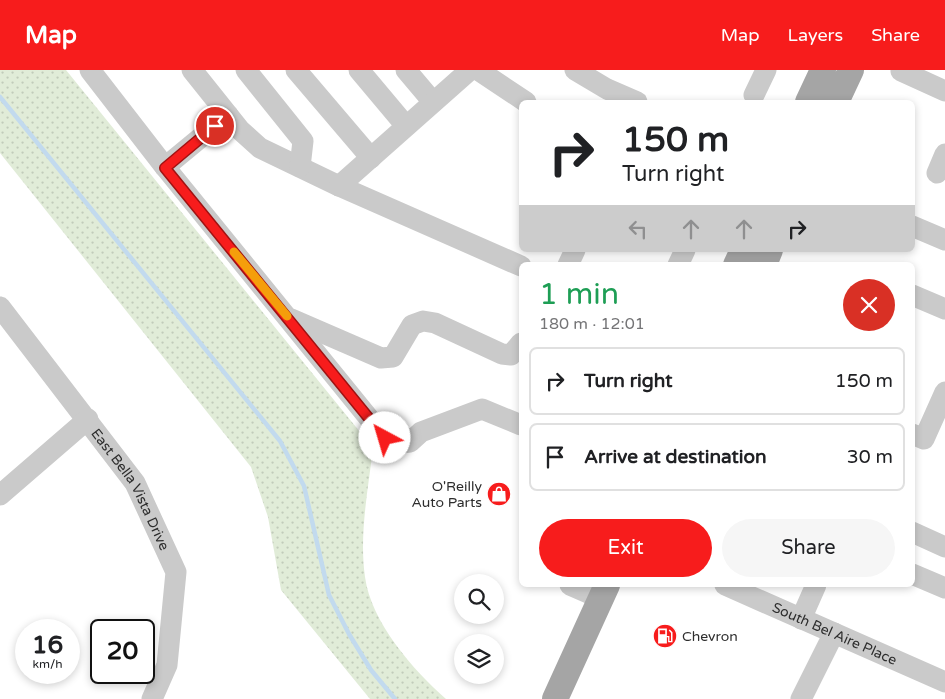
<!DOCTYPE html>
<html lang="en">
<head>
<meta charset="utf-8">
<style>
	body { margin:0; font-family:"Varela Round",sans-serif; background:#f6f6f6; color:#202124; height:100vh; display:flex; flex-direction:column; font-size:19px; white-space:nowrap }
	* { box-sizing:border-box; margin:0 }
	p { font-size:16px; color:#757577 }
	.icon { flex:none; width:28px; height:28px; fill:none; stroke:currentColor; stroke-width:2; stroke-linecap:round; stroke-linejoin:round }
	.map { position:relative; flex:1; overflow:hidden }
	.details { position:absolute; left:519px; top:192px; width:396px; height:325px; display:flex; flex-direction:column; background:#fff; border-radius:8px; box-shadow:0 2px 8px #0003 }
	.details>* { flex:none }
	.guide { position:absolute; left:519px; top:30px; width:396px; height:152px; border-radius:8px; box-shadow:0 2px 8px #0003; background:#fff; color:#202124; overflow:hidden }
	.buttons { position:absolute; left:454px; top:504px; display:grid; gap:10px }
	.buttons a { display:grid; place-items:center; width:50px; height:50px; border-radius:50%; background:#fff; box-shadow:0 2px 8px #0003; font-size:25px }
	.speed { position:absolute; left:15px; top:549px; display:flex; gap:10px; font-size:25px; font-weight:700; text-align:center }
	.speed>* { display:grid; place-content:center; width:65px; height:65px; border-radius:50%; background:#fff; box-shadow:0 2px 8px #0003; line-height:1 }
	.speed small { font-size:12px; font-weight:400 }
	.speed .limit { border:2px solid #111; border-radius:8px; background:#fff; color:#111 }
	.pin { position:absolute; display:grid; place-items:center; width:42px; height:42px; color:#fff; margin:-21px; border:2px solid #fff; border-radius:50%; box-shadow:0 1px 5px #0007 }
	.me { position:absolute; width:55px; margin:-28px; rotate:321deg; stroke-linejoin:round; filter:drop-shadow(0 0 4px #0008) }
	.turn { display:flex; align-items:center; gap:18px; height:105px; padding:0 20px; font-size:22px }
	.turn .icon { width:65px; height:65px; stroke-width:2.5 }
	.turn b { display:block; font-size:35px; line-height:42px }
	.lanes { display:flex; align-items:center; height:48px; padding:0 20px; background:#0003; justify-content:center; gap:25px; direction:ltr }
	.lanes .off { opacity:.35 }
	.round { display:grid; place-items:center; flex:none; width:52px; height:52px; border-radius:26px; background:#f6f6f6 }
	.overview { display:flex; align-items:center; justify-content:space-between; height:85px; padding:0 20px }
	h1 { font-size:30px; font-weight:600; line-height:38px; color:#1e9e55 }
	.cta { display:flex; gap:10px; margin-top:auto; padding:10px 20px }
	.cta a { flex:1; height:58px; border-radius:30px; background:#f71c1c; color:#fff; font-size:20px; font-weight:600; line-height:58px; text-align:center }
	.cta a+a { background:#f6f6f6; color:#202124 }
	ul { padding:0; list-style:none }
	li { display:flex; align-items:center; gap:15px; height:68px; margin:0 10px 8px; padding:0 10px; border:2px solid #e0e0e0; border-radius:8px }
	li div { flex:1 }
	li b { display:block; font-size:19px }
	li em { font-style:normal }
	header { display:flex; align-items:center; gap:30px; box-sizing:border-box; height:70px; padding:0 25px; background:#f71c1c; color:#fff }
	header strong { font-size:24px }
	nav { display:flex; gap:28px; margin-inline-start:auto; font-size:18px }
	.map>svg:first-child { display:block }
	.grass { fill:url(#grass-dots) }
	.lines { fill:none; stroke-linecap:round; stroke-linejoin:round }
	.stream { stroke:#c2daee; stroke-width:4.5 }
	.minor { stroke:#cacaca; stroke-width:21 }
	.major { stroke:#a5a5a5; stroke-width:26 }
	.route-casing { stroke:#a11212; stroke-width:12 }
	.route { stroke:#f71c1c; stroke-width:9 }
	.slow { stroke:#f59e0b; stroke-width:9 }
	.labels { text-anchor:middle; dominant-baseline:central; stroke-width:5; stroke-linejoin:round; paint-order:stroke }
	.poi-label { font-size:14px; fill:#2d2d2d; stroke:#fff; text-anchor:end }
	.street-label { font-size:14px; fill:#2d2d2d; stroke:#fff }
</style>
</head>
<body>
<header>
<strong>Map</strong>
<nav><a>Map</a><a>Layers</a><a>Share</a></nav>
</header>
<div class="map">
<svg width="945" height="629" viewBox="0 0 945 629">
	<defs>
		<pattern id="grass-dots" width="8" height="8" patternUnits="userSpaceOnUse" patternTransform="scale(1.25)"><rect width="8" height="8" fill="#e1ecd8"/><path d="M2 2h.1M6 6h.1" fill="none" stroke="#c1cbba" stroke-width="1.8" stroke-linecap="round"/></pattern>
	</defs>
	<rect width="100%" height="100%" fill="#fff"/>
	<path class="grass" d="M0,0H66L373,378C368,420 359,465 365,507C371,552 413,600 446,629H370L281,520L268,447L251,397L0,83Z"/>
	<g class="lines">
		<path class="stream" d="M0,27L280,371L304,416L329,525L349,564L371,600L395,629"/>
		<g class="minor">
			<path d="M90,0L165,97L385,368L393,374L410,372L421,362L482,339L521,355"/>
			<path d="M192,0L240,60L260,78L339,116L521,196"/>
			<path d="M246,0L303,71L300,97"/>
			<path d="M296,0L371,88"/>
			<path d="M359,0L406,56"/>
			<path d="M406,0L433,32"/>
			<path d="M478,0L526,32"/>
			<path d="M575,0L607,19L637,32"/>
			<path d="M901,1L945,21"/>
			<path d="M754,25L766,0"/>
			<path d="M165,97L228,45"/>
			<path d="M937,103L945,84"/>
			<path d="M339,116L470,0"/>
			<path d="M912,156L945,170"/>
			<path d="M568,195L575,180"/>
			<path d="M678,195L685,180"/>
			<path d="M912,225L945,239"/>
			<path id="s1" d="M0,237L135,413L176,502L167,595L152,629"/>
			<path d="M291,249L381,288L393,287L412,255L423,251L435,253L502,284L511,285L521,273"/>
			<path d="M912,364L924,369L945,322"/>
			<path d="M0,425L88,349"/>
			<path d="M912,462L945,477"/>
			<path d="M912,504L945,518"/>
			<path d="M570,515L600,528"/>
			<path id="s2" d="M725,515L945,612"/>
			<path d="M801,549L816,515"/>
			<path d="M801,629L834,563"/>
		</g>
		<path class="major" d="M808,32L823,0
			M836,32L851,0
			M736,195L743,180
			M764,195L770,180
			M555,629L607,515"/>
	</g>
	<g class="lines">
		<g class="route-casing">
			<path id="route" d="M215,56L165,98L385,368"/>
		</g>
		<use href="#route" class="route"/>
		<path class="slow" d="M234,182L287,246"/>
	</g>
	<defs>
		<g id="shop-disc" transform="scale(1.25)"><circle r="9.5" fill="#f71c1c" stroke="#fff"/><path d="M-5-2.5h2.3a2.7 3.5 0 0 1 5.4 0H5L5.5 6h-11ZM-1.5-2.5h3a1.5 2.3 0 0 0-3 0Z" fill="#fff"/></g>
		<g id="fuel-disc" transform="scale(1.25)"><circle r="9.5" fill="#f71c1c" stroke="#fff"/><path d="M-5.5-6h7V0h2V4h1.3V-2.5L3-4.5l.8-.8L6-3V5H2.5V1h-1V6h-7ZM-4.2-4.7v3.2H.2V-4.7Z" fill="#fff"/></g>
	</defs>
	<g fill-rule="evenodd">
		<use href="#shop-disc" x="499" y="424"/>
		<use href="#fuel-disc" x="665" y="566"/>
	</g>
	<g class="labels">
		<g class="poi-label">
			<text x="482" y="416">O'Reilly<tspan x="482" dy="16">Auto Parts</tspan></text>
			<text x="682" y="566" text-anchor="start">Chevron</text>
		</g>
		<g class="street-label">
			<text stroke="none"><textPath href="#s1" startOffset="225">East Bella Vista Drive</textPath></text>
			<text stroke="none"><textPath href="#s2" startOffset="120">South Bel Aire Place</textPath></text>
		</g>
	</g>
</svg>
<div class="buttons">
<a><svg class="icon" aria-label="search" viewBox="0 0 24 24"><circle cx="10" cy="10" r="6"/><path d="M15 15l6 6"/></svg></a>
<a><svg class="icon" aria-label="layers" viewBox="0 0 24 24"><path d="M12 4l9 5-9 5-9-5zM3 14l9 5 9-5"/></svg></a>
</div>
<div class="speed"><div>16<small>km/h</small></div><div class="limit">20</div></div>
<div class="pin" style="left:215px;top:56px;background:#d93025"><svg class="icon" aria-label="arrive" viewBox="0 0 24 24"><path d="M6 21V4h12l-3 4 3 4H6"/></svg></div>
<svg class="me" style="left:385px;top:368px" viewBox="-20 -20 40 40"><circle r="19" fill="#fff"/><path d="M0-13L10 11 0 6-10 11z" fill="#f71c1c"/></svg>
<div class="guide">
<div class="turn"><svg class="icon" aria-label="right" viewBox="0 0 24 24"><path d="M7 20v-9h11M14 6l5 5-5 5"/></svg><div><b>150 m</b>Turn right</div></div>
<div class="lanes"><svg class="icon off" aria-label="left" viewBox="0 0 24 24"><path d="M17 20v-9H6M10 6l-5 5 5 5"/></svg><svg class="icon off" aria-label="ahead" viewBox="0 0 24 24"><path d="M12 20V5M6 11l6-6 6 6"/></svg><svg class="icon off" aria-label="ahead" viewBox="0 0 24 24"><path d="M12 20V5M6 11l6-6 6 6"/></svg><svg class="icon" aria-label="right" viewBox="0 0 24 24"><path d="M7 20v-9h11M14 6l5 5-5 5"/></svg></div>
</div>
<section class="details">
<div class="overview"><div><h1>1 min</h1><p>180 m · 12:01</p></div><a class="round" style="background:#d93025;color:#fff"><svg class="icon" aria-label="close" viewBox="0 0 24 24"><path d="M6 6l12 12M18 6L6 18"/></svg></a></div>
<ul>
<li><svg class="icon" aria-label="right" viewBox="0 0 24 24"><path d="M7 20v-9h11M14 6l5 5-5 5"/></svg><div><b>Turn right</b></div><em>150 m</em></li>
<li><svg class="icon" aria-label="arrive" viewBox="0 0 24 24"><path d="M6 21V4h12l-3 4 3 4H6"/></svg><div><b>Arrive at destination</b></div><em>30 m</em></li>
</ul>
<div class="cta"><a>Exit</a><a>Share</a></div>
</section>
</div>
</body>
</html>
